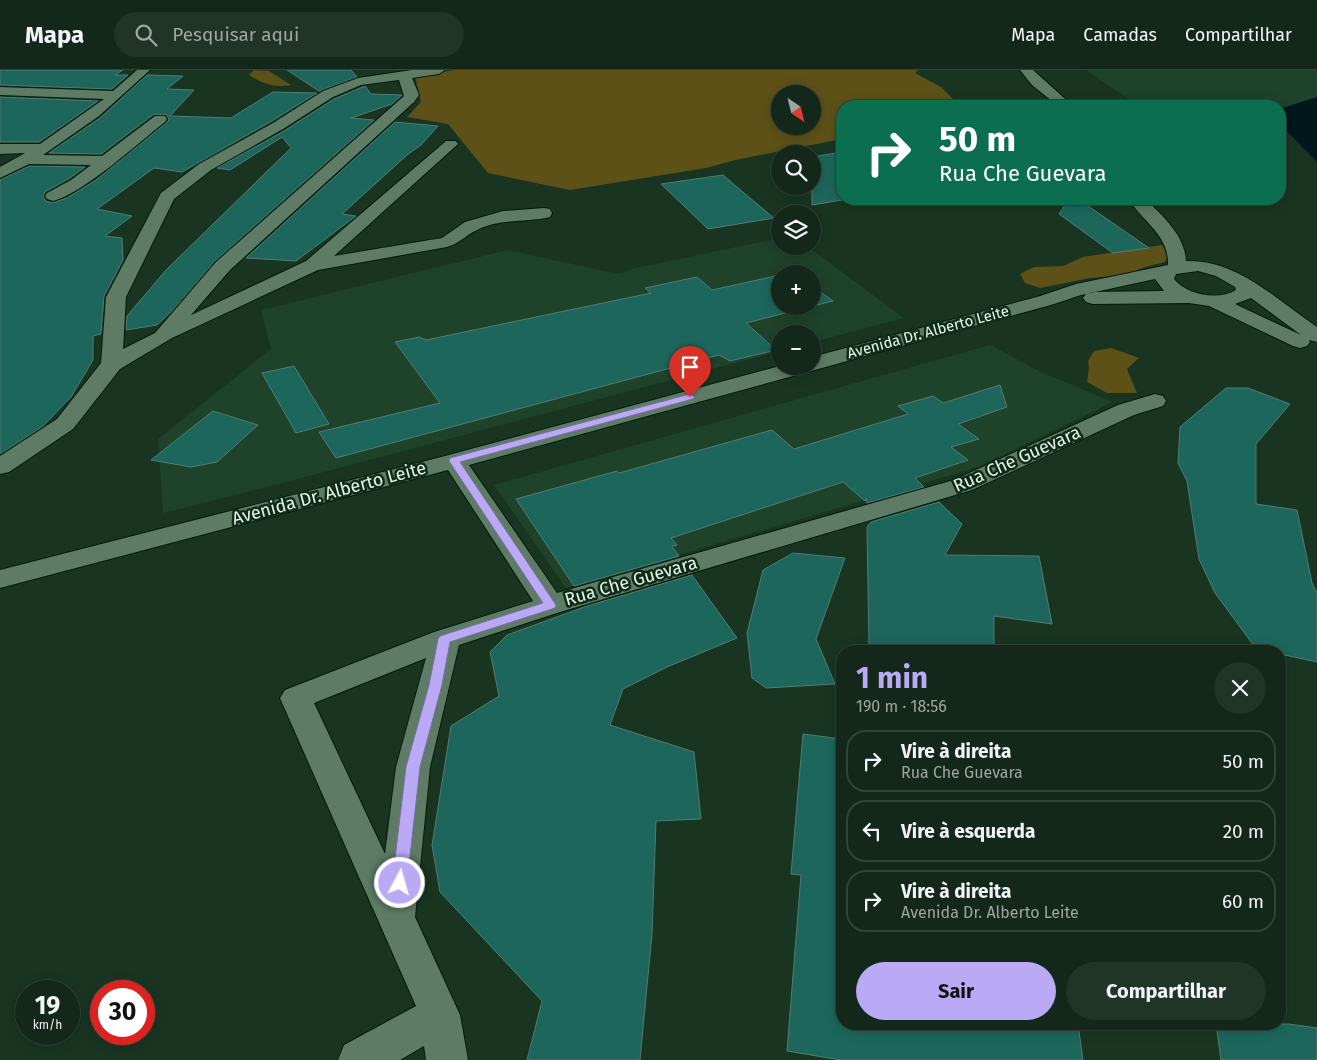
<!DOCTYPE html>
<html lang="pt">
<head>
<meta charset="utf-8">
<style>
	body { margin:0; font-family:"Fira Sans",sans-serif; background:#203427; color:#f1f3f6; height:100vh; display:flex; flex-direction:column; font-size:19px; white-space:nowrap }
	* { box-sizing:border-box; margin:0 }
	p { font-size:16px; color:#9da6a2 }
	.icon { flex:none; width:28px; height:28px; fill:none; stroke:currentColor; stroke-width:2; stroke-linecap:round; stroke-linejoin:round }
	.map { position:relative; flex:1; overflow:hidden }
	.drawer { position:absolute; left:836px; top:575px; width:450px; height:385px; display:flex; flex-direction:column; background:#13281a; border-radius:20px; box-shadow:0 2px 12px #0003,0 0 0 1px #324439 }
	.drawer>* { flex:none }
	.hud { position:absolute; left:836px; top:30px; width:450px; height:105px; border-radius:20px; box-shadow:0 2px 12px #0003,0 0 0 1px #324439; background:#0b6e4f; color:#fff; overflow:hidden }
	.needle { width:32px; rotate:145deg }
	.controls { position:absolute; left:771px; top:15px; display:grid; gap:10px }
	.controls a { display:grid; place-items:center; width:50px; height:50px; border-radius:50%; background:#13281a; box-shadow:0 2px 12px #0003,0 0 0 1px #324439; font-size:25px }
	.speed { position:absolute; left:15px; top:910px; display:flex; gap:10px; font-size:25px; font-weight:700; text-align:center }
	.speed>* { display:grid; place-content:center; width:65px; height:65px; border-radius:50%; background:#13281a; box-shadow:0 2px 12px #0003,0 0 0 1px #324439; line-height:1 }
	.speed small { font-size:12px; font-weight:400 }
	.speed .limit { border:8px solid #d22; background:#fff; color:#111 }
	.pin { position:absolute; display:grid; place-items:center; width:42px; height:42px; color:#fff; margin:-51px -21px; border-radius:50% 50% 50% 0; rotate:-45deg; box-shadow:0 0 5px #0007 }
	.pin .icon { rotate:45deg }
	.me { position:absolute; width:55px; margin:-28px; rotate:6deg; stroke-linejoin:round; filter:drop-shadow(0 0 4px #0008) }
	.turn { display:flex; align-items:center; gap:18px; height:105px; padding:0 20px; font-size:22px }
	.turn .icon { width:65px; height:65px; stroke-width:2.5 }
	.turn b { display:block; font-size:35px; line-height:42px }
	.round { display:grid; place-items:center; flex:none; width:52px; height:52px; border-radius:26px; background:#203427 }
	.head { display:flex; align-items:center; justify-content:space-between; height:85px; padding:0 20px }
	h1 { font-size:30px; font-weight:700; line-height:38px; color:#baaaf6 }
	.primary-button { display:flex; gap:10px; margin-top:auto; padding:10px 20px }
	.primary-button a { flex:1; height:58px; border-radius:30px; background:#baaaf6; color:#111; font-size:20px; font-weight:700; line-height:58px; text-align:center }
	.primary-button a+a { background:#203427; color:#f1f3f6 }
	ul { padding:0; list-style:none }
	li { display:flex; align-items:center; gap:15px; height:62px; margin:0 10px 8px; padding:0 10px; border:2px solid #324439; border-radius:20px }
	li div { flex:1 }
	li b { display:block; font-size:19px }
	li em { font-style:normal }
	header { display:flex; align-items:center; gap:30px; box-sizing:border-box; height:70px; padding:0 25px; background:#13281a; border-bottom:1px solid #324439 }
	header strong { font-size:24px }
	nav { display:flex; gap:28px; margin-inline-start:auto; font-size:18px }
	.search { width:350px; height:45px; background:#203427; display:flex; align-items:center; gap:12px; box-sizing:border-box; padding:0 18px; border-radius:28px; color:#9da6a2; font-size:19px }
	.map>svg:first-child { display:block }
	.built { fill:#1f422b; fill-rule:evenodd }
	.green { fill:#5d5118; fill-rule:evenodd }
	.water { fill:#00171c }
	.building { fill:#1d665b; stroke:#527c74 }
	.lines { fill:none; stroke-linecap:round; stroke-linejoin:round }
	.minor-casing { stroke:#021c0b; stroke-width:2 }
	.minor { fill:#5d7b65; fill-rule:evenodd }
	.route { fill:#baaaf6; stroke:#796ea0 }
	.labels { text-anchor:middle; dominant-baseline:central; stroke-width:5; stroke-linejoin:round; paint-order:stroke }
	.far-street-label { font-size:15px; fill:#e5f5e9; stroke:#0f2b19 }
	.street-label { font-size:18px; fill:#e5f5e9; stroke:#0f2b19 }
</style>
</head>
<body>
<header>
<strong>Mapa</strong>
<div class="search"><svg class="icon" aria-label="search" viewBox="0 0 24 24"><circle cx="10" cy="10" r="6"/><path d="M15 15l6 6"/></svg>Pesquisar aqui</div>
<nav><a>Mapa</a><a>Camadas</a><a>Compartilhar</a></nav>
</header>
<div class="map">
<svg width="1317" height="990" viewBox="0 0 1317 990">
	<rect width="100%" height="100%" fill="#193522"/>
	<path class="built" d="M1086,0H1317V27L1280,39V36H1139Z
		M780,168V176H807L904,248L813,272L812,264H780V281L290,411L163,443L158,369L271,279L261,240L508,180L618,204L636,198ZM780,204H812V236H780Z
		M990,275L1041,302L1113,332L978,397L566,518L494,415Z"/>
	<path class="green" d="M254,0L269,1L291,15C274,18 263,14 249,5Z
		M455,0H918L915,3L941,17L958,34L954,36H842V69L735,90L706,98L570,120L488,103L448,54L407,47L421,32L415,6ZM780,24H812V56H780Z
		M1162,175L1168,184L1165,192L1145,197L1125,205L1090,208L1040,218L1025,213L1020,204L1034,197L1063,196L1083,187Z
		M1111,278L1139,288L1127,299L1137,323H1107L1087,312L1089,298L1088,291L1094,281Z"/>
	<path class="water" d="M1317,27V92L1280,54V39Z"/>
	<path class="building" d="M0,0H123L115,5H128L112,19L0,15Z
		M287,0H351L357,7L319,21Z
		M147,5L183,6L167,19L194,20L170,46L231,48L273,22L317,23L272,51L182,102L154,98L97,139L132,146L105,166L122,168L123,190L104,226L101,264L93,266V290L71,327L42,357L0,384V110L29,96L85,97L70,108L45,122L43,127L46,131L52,133L67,128L96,110L166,53L169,50L167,45L154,44L101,84L49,83L100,48Z
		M365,16L371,24L402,25L392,34L351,48L374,50L215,191L172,241L157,255L126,260L127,246L166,200L291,78L282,67L230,100L217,98L284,61L334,29Z
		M0,27L98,31L39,72H0Z
		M395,52L438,56L421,75L407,85L342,144L356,146L296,191L246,188Z
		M842,82V130L812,135V87Z
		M723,105L750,128L774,148L708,159L661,114Z
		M1069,129H1078L1149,178L1113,183L1059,144Z
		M780,205V236H812V216L833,231L746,253L776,280L730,291L719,285L336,388L319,362L440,333L395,272L419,267L426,270L651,223L645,218L697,207L712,220Z
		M294,296L329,354L296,363L262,303Z
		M1000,315L1007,337L958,354L979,369L951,377L968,390L915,408L924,417L867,433L866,428L865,431L843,412L671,468L677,475L672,476L679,486L574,516L516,429L617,401L619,403L772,360L794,379L908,344L898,336L933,326L943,333Z
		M1226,318H1248L1290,334L1256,374V434L1297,440L1312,513L1317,523V592L1280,584V581L1257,580L1215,523L1199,489L1187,411L1178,393L1180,357Z
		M213,341L258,355L217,392L191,397L151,390Z
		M939,432L962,454L945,485L1039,486L1052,554L994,546V578L961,580L869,575L867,457L871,452Z
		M793,483L845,488L816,569L835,614L766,618L752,608L747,563L763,500Z
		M692,505L737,568L667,597L623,619L610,655L694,682L701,749L656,751L652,864L640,990H527L542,931L440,822L432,775L451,656L499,626L490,582L507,565L587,536Z
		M803,664L842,669V954H1078L1083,990H841L787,981L801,805L791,804Z
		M1216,954H1289L1317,958V990H1221Z"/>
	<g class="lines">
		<g class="minor-casing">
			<path id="minor" d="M137,0H150L99,46L43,85L102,86L155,46H165L167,49L165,52C138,73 84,123 53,131L47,129L45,126L47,123L71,110L91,95L29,94L0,108V97L25,83L0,84V74H40L104,29L0,25V17L113,21Z
				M412,0H445L439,4L412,8L419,25L414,32L230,200L191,245L306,191L446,71H456L458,74L334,186L442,168L465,152L503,141L544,138L550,139L552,143L550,147C526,153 501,148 477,160C466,165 459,174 447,177L318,200L172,268L120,299L73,359L9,402L0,404V386L57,349L101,293L106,227L161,123L199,94L273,53L323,21L358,8ZM399,10L404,26L216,192L155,263L123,279L126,227L174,129L211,100L283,59L333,27L361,15Z
				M1020,0H1033L1073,36H1058L1032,15Z
				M1129,129H1146C1162,146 1185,165 1186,191C1237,189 1277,230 1317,257V272L1309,270L1310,272L1307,276L1300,278L1293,276L1209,236L1189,233L1093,234L1086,232L1083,228L1086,224L1093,222L1164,221L1155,209L1081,225L1051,235L469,395L557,523L954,410L1118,335L1155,324L1163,326L1166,331L1163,336L1134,345L972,420L560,542L459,575L430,697L415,847L460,945L468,990H426L424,976L400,990H338L344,975L416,936L280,628L285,620L434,562L533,531L448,400L0,518V500L445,386L780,296H812V287L1037,227L1076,214L1168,195C1169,164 1142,152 1129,129ZM1198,201L1216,206L1235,217L1236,220C1218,231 1187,225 1174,209L1176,204ZM1251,228L1301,265L1235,234ZM426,588L396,697L385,784L314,633Z"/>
		</g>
		<use href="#minor" class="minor"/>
	</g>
	<path class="route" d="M690,324L695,327L693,329L460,392L556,535L555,538L450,572L442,615L420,697L407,813L405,818L400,819L394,818L392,813L406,697L429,615L438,569L440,566L543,533L449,391L450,388Z"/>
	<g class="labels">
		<g class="far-street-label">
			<text transform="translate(928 262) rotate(-15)">Avenida Dr. Alberto Leite</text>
		</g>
		<g class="street-label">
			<text transform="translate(1017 389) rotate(-24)">Rua Che Guevara</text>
			<text transform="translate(329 423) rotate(-15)">Avenida Dr. Alberto Leite</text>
			<text transform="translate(631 511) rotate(-16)">Rua Che Guevara</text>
		</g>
	</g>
</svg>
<div class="controls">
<a><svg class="needle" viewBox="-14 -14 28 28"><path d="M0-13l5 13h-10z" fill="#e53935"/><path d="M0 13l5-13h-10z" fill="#9da6a2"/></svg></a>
<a><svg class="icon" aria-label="search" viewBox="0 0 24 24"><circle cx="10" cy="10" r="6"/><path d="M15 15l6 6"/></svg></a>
<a><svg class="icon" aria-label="layers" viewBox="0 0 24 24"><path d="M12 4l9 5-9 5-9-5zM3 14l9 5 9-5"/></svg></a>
<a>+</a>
<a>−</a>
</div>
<div class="speed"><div>19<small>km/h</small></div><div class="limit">30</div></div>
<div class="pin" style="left:690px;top:327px;background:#d93025"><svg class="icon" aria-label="arrive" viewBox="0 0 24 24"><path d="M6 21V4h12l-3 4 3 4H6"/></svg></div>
<svg class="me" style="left:400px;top:813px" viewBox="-20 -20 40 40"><circle r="17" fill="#baaaf6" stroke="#fff" stroke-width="3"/><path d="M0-11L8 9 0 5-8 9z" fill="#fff"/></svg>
<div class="hud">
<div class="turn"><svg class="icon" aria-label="right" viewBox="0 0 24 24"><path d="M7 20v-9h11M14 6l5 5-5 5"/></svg><div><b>50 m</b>Rua Che Guevara</div></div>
</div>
<section class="drawer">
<div class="head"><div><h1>1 min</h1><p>190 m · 18:56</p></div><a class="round"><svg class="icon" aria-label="close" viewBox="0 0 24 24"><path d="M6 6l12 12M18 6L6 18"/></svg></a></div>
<ul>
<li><svg class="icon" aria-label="right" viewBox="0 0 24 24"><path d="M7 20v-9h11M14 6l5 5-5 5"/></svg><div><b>Vire à direita</b><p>Rua Che Guevara</p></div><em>50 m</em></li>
<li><svg class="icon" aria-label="left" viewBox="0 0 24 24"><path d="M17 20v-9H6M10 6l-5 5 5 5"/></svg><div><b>Vire à esquerda</b></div><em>20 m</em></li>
<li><svg class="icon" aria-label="right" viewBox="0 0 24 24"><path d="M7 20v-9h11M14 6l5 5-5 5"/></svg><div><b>Vire à direita</b><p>Avenida Dr. Alberto Leite</p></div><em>60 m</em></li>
</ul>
<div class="primary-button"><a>Sair</a><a>Compartilhar</a></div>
</section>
</div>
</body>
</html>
